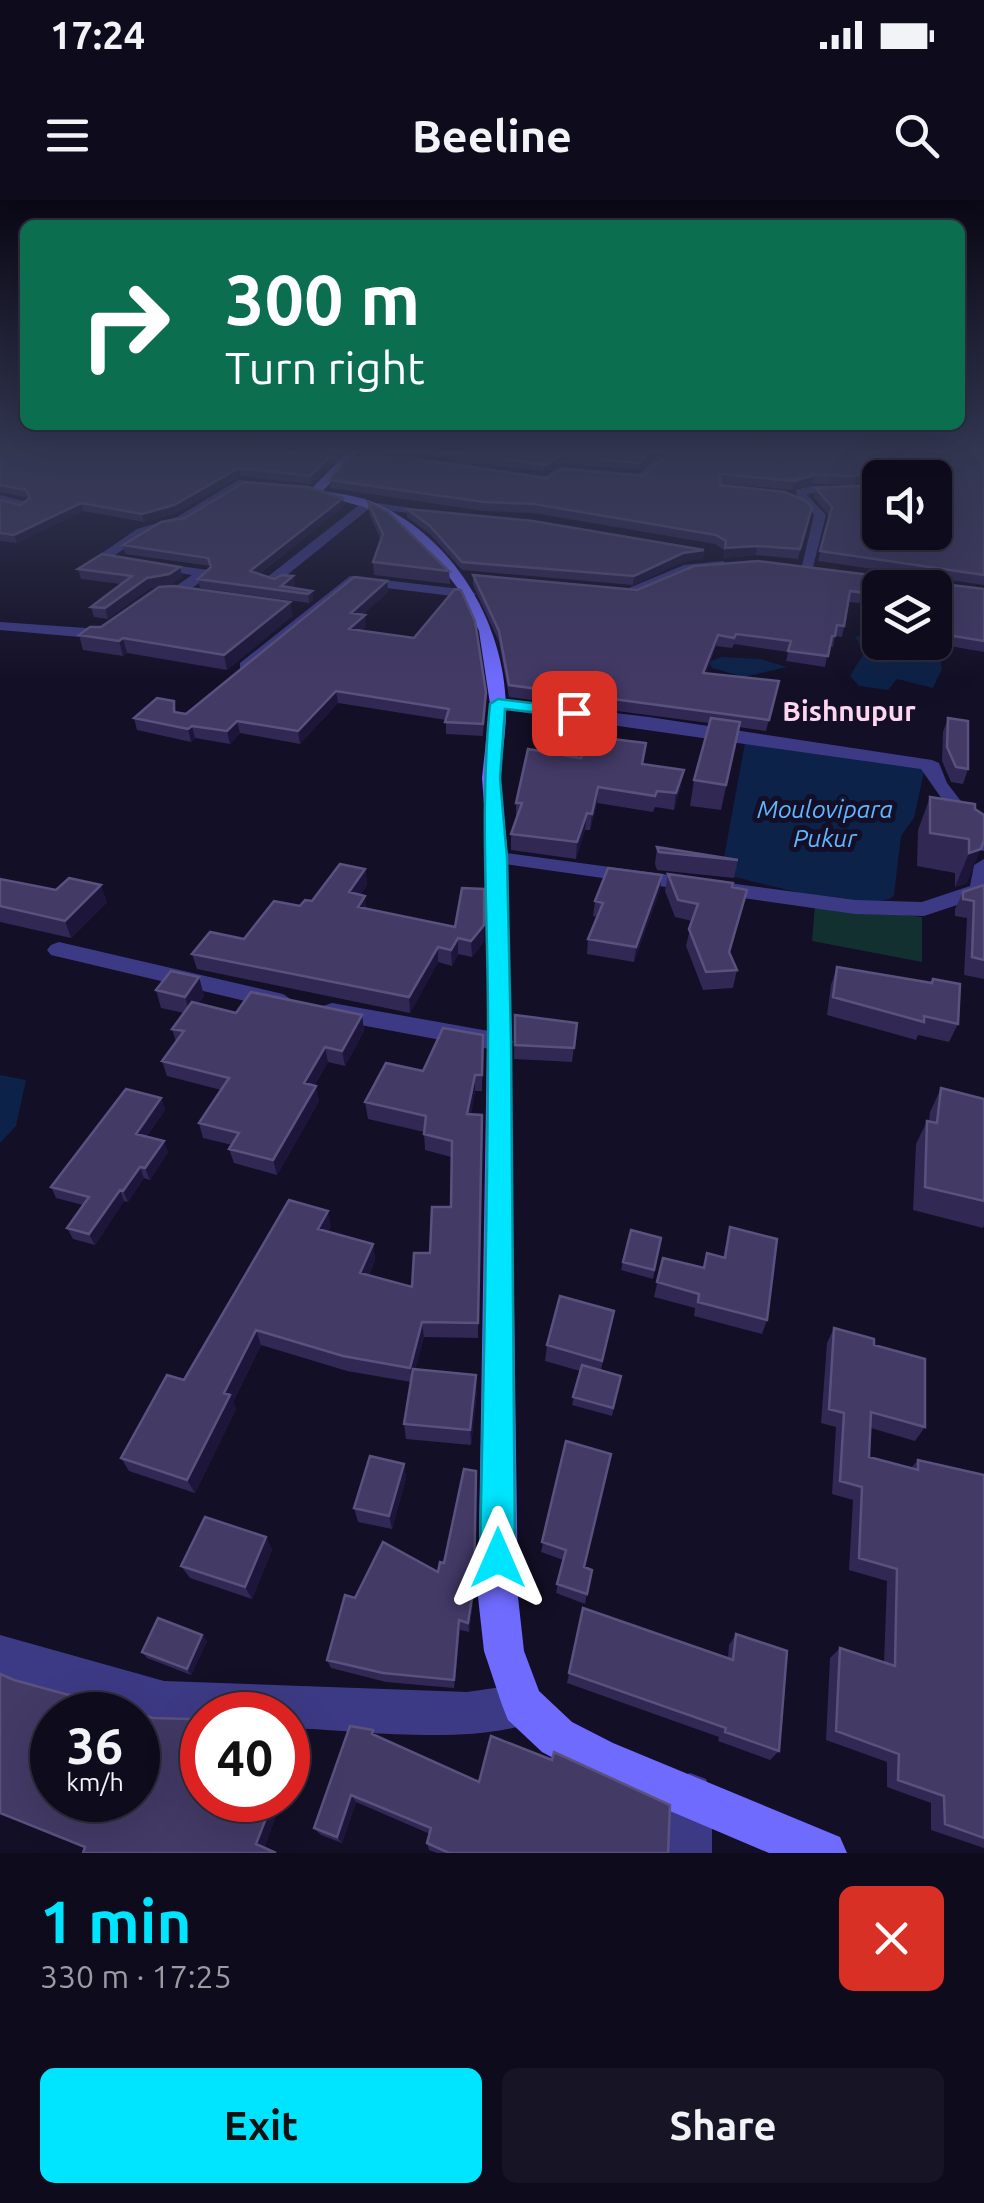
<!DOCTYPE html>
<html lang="en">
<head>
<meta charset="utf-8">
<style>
	body { margin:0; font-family:Ubuntu,sans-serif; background:#171425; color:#f1f3f6; height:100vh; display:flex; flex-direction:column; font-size:38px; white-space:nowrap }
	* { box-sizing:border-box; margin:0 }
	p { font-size:32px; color:#9b9ba3 }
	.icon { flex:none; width:55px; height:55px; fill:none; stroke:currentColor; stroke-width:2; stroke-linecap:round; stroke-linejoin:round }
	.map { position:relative; height:1653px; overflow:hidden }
	.details { display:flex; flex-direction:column; background:#0e0b1c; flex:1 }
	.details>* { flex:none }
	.banner { position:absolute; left:20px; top:20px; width:945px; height:210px; border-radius:15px; box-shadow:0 10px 40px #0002,0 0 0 2px #2e2b3b; background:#0b6e4f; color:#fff; overflow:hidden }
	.buttons { position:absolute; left:862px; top:260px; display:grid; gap:20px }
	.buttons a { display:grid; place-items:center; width:90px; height:90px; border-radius:15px; background:#0e0b1c; box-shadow:0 10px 40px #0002,0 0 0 2px #2e2b3b; font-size:50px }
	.speed { position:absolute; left:30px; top:1492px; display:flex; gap:20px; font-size:50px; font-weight:700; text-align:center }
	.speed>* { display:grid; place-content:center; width:130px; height:130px; border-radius:50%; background:#0e0b1c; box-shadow:0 10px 40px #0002,0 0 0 2px #2e2b3b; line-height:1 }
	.speed small { font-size:25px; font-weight:400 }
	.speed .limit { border:15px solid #d22; background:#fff; color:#111 }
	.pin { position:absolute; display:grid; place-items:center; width:85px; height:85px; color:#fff; margin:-42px; border-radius:20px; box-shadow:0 5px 15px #0006 }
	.me { position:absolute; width:110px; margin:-55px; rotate:0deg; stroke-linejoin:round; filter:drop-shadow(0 0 8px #0008) }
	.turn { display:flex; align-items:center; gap:35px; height:210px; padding:0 40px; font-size:45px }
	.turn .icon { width:130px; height:130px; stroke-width:2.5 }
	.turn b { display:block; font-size:70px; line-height:85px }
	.round { display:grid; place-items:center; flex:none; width:105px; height:105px; border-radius:15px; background:#171425 }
	.head { display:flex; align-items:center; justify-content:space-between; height:170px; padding:0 40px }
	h1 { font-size:60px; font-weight:700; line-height:75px; color:#00e5ff }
	.primary-button { display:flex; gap:20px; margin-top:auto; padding:20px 40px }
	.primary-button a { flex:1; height:115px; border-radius:15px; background:#00e5ff; color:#111; font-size:40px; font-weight:700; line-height:115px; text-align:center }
	.primary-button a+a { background:#171425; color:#f1f3f6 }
	.status { display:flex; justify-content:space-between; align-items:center; height:70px; padding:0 50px; background:#0e0b1c; direction:ltr }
	.status svg { height:28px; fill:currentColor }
	header { display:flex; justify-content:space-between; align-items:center; height:130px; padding:0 40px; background:#0e0b1c; font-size:45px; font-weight:700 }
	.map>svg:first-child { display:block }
	.green { fill:#12302f }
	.water { fill:#0c2248 }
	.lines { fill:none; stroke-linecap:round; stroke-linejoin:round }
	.street { fill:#3d3a85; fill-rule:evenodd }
	.secondary { fill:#6f6bff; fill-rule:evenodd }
	.wall { fill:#312854 }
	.shaded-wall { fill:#1d163a }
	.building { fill:#433a66; stroke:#5a527e; stroke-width:2.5; fill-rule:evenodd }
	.route { fill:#00e5ff; stroke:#0095a6; stroke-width:2.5 }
	.labels { text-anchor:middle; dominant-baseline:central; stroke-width:10; stroke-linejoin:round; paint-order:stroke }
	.far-water-label { font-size:25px; font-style:italic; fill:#62b6ff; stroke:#130f26 }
	.far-quarter-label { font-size:28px; font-weight:bold; fill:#ffd6f0; stroke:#130f26 }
</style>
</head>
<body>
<div class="status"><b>17:24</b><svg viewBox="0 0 49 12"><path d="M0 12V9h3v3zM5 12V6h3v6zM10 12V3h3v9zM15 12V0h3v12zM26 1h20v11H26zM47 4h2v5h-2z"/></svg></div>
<header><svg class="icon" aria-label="menu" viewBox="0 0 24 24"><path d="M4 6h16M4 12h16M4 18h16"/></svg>Beeline<svg class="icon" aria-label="search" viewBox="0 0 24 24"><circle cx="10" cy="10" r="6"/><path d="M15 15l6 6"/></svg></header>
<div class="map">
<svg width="984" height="1653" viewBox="0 0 984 1653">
	<rect width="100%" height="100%" fill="#130f26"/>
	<path class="green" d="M815,705L922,717V762L812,741Z"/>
	<path class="water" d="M855,436L880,437V442L917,443L940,456L942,469L933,488L897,479L888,490L859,486L850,476L864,453Z
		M721,457L760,459L787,467L744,477L712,468L709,462Z
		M745,543L920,567L924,572L914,618L901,636L894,695L890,699C847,709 774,686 730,676L722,668Z
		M0,875L26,880L16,926L0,943Z"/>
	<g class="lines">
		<path class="street" d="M258,250L349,257L373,254L421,261L416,264C374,260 294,268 258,250Z
			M778,250H788L779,264L774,261Z
			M905,250H916L890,278H880V286C856,301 832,289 806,294L826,315L813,367L801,370L814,315L810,308L797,301L796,290L811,286L866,285Z
			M658,256L667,258L643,281L563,274L547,283L523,279L545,276L561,267L640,274Z
			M238,280L323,289L317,292L244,286L185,323L145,335L112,357L209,370V376L182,395L156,399L149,395L173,388L192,375L93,359L137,329L177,317Z
			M0,295L27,302L29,305L23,309L0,303Z
			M364,301L444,313L438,317L370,308L276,384H266V378Z
			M723,361L730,365L728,368C717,370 705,369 694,372C670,377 641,408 617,393L684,365Z
			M350,376L469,390L476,394L469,398L353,384L252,469H240V463Z
			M0,422L100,429L112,424L119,428L103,439L0,430Z
			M498,499L649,517L932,560L939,563L947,583L984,631V651L977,649L921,569L492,508L490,504Z
			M498,652L855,700L922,702L970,686L974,665L984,659V696L924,716L855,714L491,662L488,658Z
			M59,742L283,794L295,802L283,810L51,755L47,750L51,745Z
			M332,803L500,833L509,836L513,842L509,848L500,851L323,818L320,812L323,806Z
			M0,1435L164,1481L467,1492L523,1484L538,1490L544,1505L538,1520C473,1547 359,1530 288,1528V1515H202V1524L164,1523L0,1475Z
			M690,1573L706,1579L712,1595V1653H666L668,1595L674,1579Z"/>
		<path class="secondary" d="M350,250H361L323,291C340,294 360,296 375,303C453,337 504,422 506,505C507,528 502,551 501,574C500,601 506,631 508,658L518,1397L524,1451L539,1491L572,1522L613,1543L840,1637L847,1653H769L583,1574L542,1552L508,1520L502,1505L484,1451L478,1397L487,842L488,658L482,578L490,504L479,431L462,394L444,370L391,321L364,307L312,293L313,287Z"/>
	</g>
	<path class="wall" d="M0,250L330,257L331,264L311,284L240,276L176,313L144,322L83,311L17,343L0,341V300L20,305L28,298L0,292Z
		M363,250H640L651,251V258L639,270L561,263L544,272L412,253L364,251Z
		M787,250H900L872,277L854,285L812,284L792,290L721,283L812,307L798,359L756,355L724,358V350L715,344L534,313L484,311L330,288V280L644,276L707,255L773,254L784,257Z
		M984,250V385L818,361L829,316L814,297L816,288L875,285L895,272Z
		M368,302L449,371L450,384L374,375L373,362L381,340L369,314Z
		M344,306L259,374L274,379L293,376L295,385L291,388L312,391L313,400L309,403L200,388L198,379L210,368V366L125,354L123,345L185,318Z
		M407,309L704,350L703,358L682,362L633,385L462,370L431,335L407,317Z
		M758,361L984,389V452L927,442H935V388H880V405L849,402L842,437L835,436L833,447L829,446L825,467L786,461L788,452L734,444L732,448L716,446L706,473L779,481L766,531L739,527L721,610L690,606L694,580L709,523L509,497L499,442L473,385V375L637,390L694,366Z
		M180,367L182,377L172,384L150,388L108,419L94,417L91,407L121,384L81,379L78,369Z
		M387,381L388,392L363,414L366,426L361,431L486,492L483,536L446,534V520L338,503L300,544L240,533L230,544L195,538L191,542L137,530L134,518L174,501L176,512L186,514Z
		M290,402L292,416L227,470L127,453L123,456L83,450L79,435L101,427Z
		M948,518L968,569L963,584L951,582L942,561L943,532Z
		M581,558L681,586L674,610L655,607L653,612L597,603L590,630H585L576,659L511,650V634L516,619V603Z
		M930,597L975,604L967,683L955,687V673L917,666L918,630Z
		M657,647L738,660L734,678L657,670L655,664Z
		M365,669L367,685L360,695L367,708L484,741L472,757L458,754L452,766L438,762L410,813L197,769L192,754L244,739Z
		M668,674L747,690L730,754L737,770L733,788L703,790L686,746L692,721L675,717L665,691Z
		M0,679L107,702L71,738L0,722Z
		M984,685V779L964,775L967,718L955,716V709L963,692Z
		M660,690L634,762L587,754L588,739L597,717L593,716L595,701Z
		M837,767L931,783L933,779L958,824L949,842L918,835L916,840L827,815L831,785Z
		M199,777L204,796L198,804L236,813L362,815L364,831L345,866L328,862L314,886L319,901L277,975L234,963L229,949L232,945L203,938L199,923L221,890L167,876L162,861L176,842L172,829L184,813L161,808L156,790Z
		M515,815L577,823L572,862L514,859Z
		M483,835L482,891H475L471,914L482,915L478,1138L424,1137L415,1170L477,1191L471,1245L406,1239L404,1224L411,1182L347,1171L261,1145L233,1202L236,1209L195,1293L129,1271L121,1258L184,1180L331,1027L328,1032L373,1044L375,1060L369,1075L412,1087L430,1053L451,1007V957L425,950L424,932L368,919L365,902L423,871Z
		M941,888L984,899V1025L983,1028L913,1010L916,944L927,921H929L930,912Z
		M161,898L165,910L146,937L168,952L150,980L144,978L128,1002L124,1001L95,1045L73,1039L67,1028L83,1005L56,998L51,987Z
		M730,1027L767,1120L762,1134L694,1116L695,1108L654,1097L663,1058L703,1068L707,1053L723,1057Z
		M661,1038L653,1079L621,1070L623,1062Z
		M614,1111L601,1170L621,1176L612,1216L572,1205L580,1171L545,1161L547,1145Z
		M834,1128L874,1145L925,1227L915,1241L871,1228L869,1257L911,1268L918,1260L984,1275V1648L931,1630V1603L887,1587V1562L826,1540L830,1458L840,1448L884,1463L887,1381L849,1370L853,1300L832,1294L836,1227L821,1223L827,1143Z
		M566,1241L585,1368L592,1370L585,1404L556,1393L563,1360L541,1352Z
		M404,1264L406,1278L392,1329L358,1322L354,1308Z
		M266,1337L272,1350L252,1399L190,1378L181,1366Z
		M474,1394L469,1432L460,1430L454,1488L386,1482L331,1468L327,1460L355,1398Z
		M583,1408L728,1458L729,1445L736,1434L779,1551L770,1560L718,1541L719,1537L567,1483Z
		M202,1435L207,1441L191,1475L147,1458L142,1452Z
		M376,1536L479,1582L668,1653H437L429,1650L427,1643L430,1634L356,1602L342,1643L321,1635L314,1628Z"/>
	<path class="shaded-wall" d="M894,250H900L872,277L854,285L856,276Z
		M651,251V258L639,270V263Z
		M562,256L561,263L544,272L545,265Z
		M330,257L331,264L311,284L310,276Z
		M239,268L240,276L176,313L144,322L142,314Z
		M814,275L812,284L792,290L794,281Z
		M343,298L344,306L252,379L250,371Z
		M81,303L83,311L17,343L14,335Z
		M757,346L756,355L724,358L725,348Z
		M704,350L703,358L682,362L633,385L634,376L683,353Z
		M180,367L182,377L172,384L150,388L108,419L105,408L147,378Z
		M293,376L295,385L287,391L281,386Z
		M387,381L388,392L353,424L351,413Z
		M312,391L313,400L309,403L308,394Z
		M290,402L292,416L227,470L224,455Z
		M365,415L366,426L350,440L349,429Z
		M718,435L716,446L702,484L703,473Z
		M123,438L127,453L123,456L119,441Z
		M336,491L338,503L300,544L298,531Z
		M237,521L240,533L230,544L227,531Z
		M192,526L195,538L191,542L188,529Z
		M684,570L681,586L674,610L676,593Z
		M598,587L597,603L590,630L592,614Z
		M587,613L585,630L576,659L577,642Z
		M981,649L967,683L955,687L969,653Z
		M365,669L367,685L351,708L349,692Z
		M662,675L660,690L634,762L636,747Z
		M101,685L107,702L71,738L65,721Z
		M484,689V741L472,757L471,741Z
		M365,696L367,712L358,707Z
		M458,738V754L452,766L451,750Z
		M438,747V762L410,813L409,797Z
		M199,777L204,796L190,815L185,797Z
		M362,815L364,831L345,866L342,851Z
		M325,847L328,862L307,898L304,883Z
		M475,875V891L468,930L467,914Z
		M316,886L319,901L277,975L273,960Z
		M161,898L165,910L140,945L136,934Z
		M164,941L168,952L150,980L145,968Z
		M140,967L144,978L128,1002L123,991Z
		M120,990L124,1001L95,1045L89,1034Z
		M328,1011L331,1027L322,1045L318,1029Z
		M373,1044L375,1060L363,1088L360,1073Z
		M422,1122L424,1137L412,1182L410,1168Z
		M256,1130L261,1145L233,1202L236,1209L195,1293L187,1280L224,1193Z
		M476,1175L477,1191L471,1245L470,1230Z
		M404,1264L406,1278L392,1329L389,1316Z
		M476,1271L474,1394L469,1432L468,1423Z
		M266,1337L272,1350L252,1399L245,1387Z
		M459,1420L460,1430L454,1488V1480Z
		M202,1435L207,1441L191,1475L187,1469Z
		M288,1569L292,1574L288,1586Z
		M351,1595L356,1602L342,1643L337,1637Z
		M273,1600H282L264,1650L256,1644Z"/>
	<path class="building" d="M0,250H280L330,257L310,276L239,268L174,305L142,314L81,303L14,335L0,333V300L20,305L30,298L26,290L0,285Z
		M437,250H640L651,251L639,263L562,256L545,265Z
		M715,250H773L772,254L784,257L787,250H894L874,269L856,276L814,275L794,281L719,274L721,285L785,292L806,301L812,307L800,349L757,346L725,348L726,341L716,335L534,304L484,302L330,280L350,258H410L547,278L564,269L644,276L671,252L707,255Z
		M916,250H984V375L820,351L832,307L816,288L875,285L880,282V332H935V278H885L886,273L895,272Z
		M244,282L308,287L343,298L250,371L274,379L282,375L293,376L281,386L312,391L308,394L198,379L211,367L208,358L123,345L161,322L185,318Z
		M368,302L388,312L449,371L373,362L383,334Z
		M407,309L533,321L704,350L683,353L634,376L462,362L430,326Z
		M102,354L180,367L169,374L147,378L105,408L91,407L132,376L78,369Z
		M758,361L984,389V441L935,433V388H880V395L850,391L844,426L837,425L835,436H832L828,456L788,451L791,441L736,434L734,438L718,435L703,473L779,481L769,520L509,485L499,431L473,375L637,390L694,366Z
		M354,377L387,381L351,413L365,415L349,429L414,438L455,389L461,390L475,421L486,492L483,524L445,522L449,509L336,491L298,531L237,521L227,531L192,526L188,529L134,518L157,498L174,501V512L186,514Z
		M174,386L290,402L224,455L123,438L119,441L79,435L90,427H101L159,387Z
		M711,518L740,522L726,585L694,580Z
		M948,518L968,521V569L956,567L947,547Z
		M588,536L646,543L642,564L684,570L676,593L657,591L655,596L598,587L592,614L587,613L577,642L511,634L522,603H516L528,549L581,558Z
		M930,597L975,604V609L984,615V640L981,649L969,653V639L930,633Z
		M657,647L738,660L659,652Z
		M340,664L365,669L349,692L365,696L358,707L455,727L462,688L484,689V725L471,741L458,738L451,750L438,747L409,797L192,754L210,732L244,739L274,701L300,706L305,700L312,701Z
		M608,668L662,675L636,747L588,739L603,703L595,701Z
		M668,674L733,683L732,687L747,690L729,752L737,770L706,772L689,729L698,704L678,700Z
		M69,678L101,685L65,721L0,706V679L56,690Z
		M984,685V760L972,757L974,701L963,699V692Z
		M837,767L932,783L933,779L960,784L958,824L924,816V822L833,797Z
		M171,771L199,777L185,797L156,790Z
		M251,792L362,815L342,851L325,847L304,883L316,886L273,960L229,949L239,933L199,923L229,878L162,861L184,831L172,829L192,802L236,813Z
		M515,815L577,823L574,848L515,845Z
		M443,828L483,835L482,875H475L467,914L482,915L478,1123L422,1122L410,1168L343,1156L256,1130L224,1193L230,1195L187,1280L121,1258L167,1175L184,1180L289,1000L328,1011L318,1029L373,1044L360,1073L412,1087L414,1053H430L432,1007H451L452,941L424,934L426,916L365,902L386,863L423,871Z
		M941,888L984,899V1001L925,987L927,921L937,923Z
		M126,889L161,898L136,934L164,941L145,968L140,967L123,991L120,990L89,1034L67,1028L89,997L51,987Z
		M730,1027L777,1039L767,1120L698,1102L699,1094L657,1082L663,1058L704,1068L707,1053L725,1058Z
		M631,1030L661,1038L654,1070L623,1062Z
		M560,1096L614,1111L602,1161L547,1145Z
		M834,1128L874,1139V1145L925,1159V1227L871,1212L869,1257L918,1270V1260L984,1275V1638L945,1624L944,1596L898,1580L899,1554L836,1531L840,1448L895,1466L897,1369L859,1358L862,1287L840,1281L844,1213L829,1209Z
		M582,1165L621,1176L613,1208L573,1197Z
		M413,1169L476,1175L470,1230L404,1224Z
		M566,1241L611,1254L584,1367L592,1370L587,1394L557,1384L566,1350L542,1342Z
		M370,1256L404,1264L389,1316L354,1308Z
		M464,1269L476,1271L474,1385L468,1423L459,1420L454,1480L383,1473L327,1460L345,1395L355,1398L383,1342L438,1372L440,1362L444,1363Z
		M205,1317L266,1337L245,1387L181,1366Z
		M583,1408L733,1460L736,1434L787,1451L779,1551L725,1532L726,1528L569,1473Z
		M158,1418L202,1435L187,1469L142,1452Z
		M0,1474L14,1480L153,1518L190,1519L202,1521V1600H273L256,1644L276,1653H83L85,1647L0,1613ZM52,1515H138V1600H52Z
		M350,1526L373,1530L372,1534L479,1582L491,1536L552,1560L554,1552L670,1605L668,1653H449L427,1643L431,1628L351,1595L337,1637L314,1628Z"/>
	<linearGradient id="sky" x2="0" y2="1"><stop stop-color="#0a0815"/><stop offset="0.52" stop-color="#333752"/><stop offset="1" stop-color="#333752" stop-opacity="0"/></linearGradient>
	<rect width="984" height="481" fill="url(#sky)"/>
	<path class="route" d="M498,499L574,508L581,513L574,517L505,509L500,578L507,658L511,842L515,1358L510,1370L498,1375L485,1370L480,1358C483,1185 488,1012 488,839C489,727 479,614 490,504Z"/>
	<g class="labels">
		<g class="far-water-label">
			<text x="825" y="609">Moulovipara<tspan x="825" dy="29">Pukur</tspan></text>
		</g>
		<g class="far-quarter-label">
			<text x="849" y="510">Bishnupur</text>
		</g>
	</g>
</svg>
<div class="buttons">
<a><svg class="icon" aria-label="sound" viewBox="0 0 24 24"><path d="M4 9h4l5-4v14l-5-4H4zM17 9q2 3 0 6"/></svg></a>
<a><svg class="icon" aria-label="layers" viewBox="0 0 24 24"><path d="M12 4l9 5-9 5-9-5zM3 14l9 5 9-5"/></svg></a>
</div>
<div class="speed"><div>36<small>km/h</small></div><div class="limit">40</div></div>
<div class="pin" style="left:574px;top:513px;background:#d93025"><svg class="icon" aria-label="arrive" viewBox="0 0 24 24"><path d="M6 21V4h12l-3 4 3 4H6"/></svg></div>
<svg class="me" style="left:498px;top:1358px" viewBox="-20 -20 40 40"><path d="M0-17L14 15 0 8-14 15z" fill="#00e5ff" stroke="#fff" stroke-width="4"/></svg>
<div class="banner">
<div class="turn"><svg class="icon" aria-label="right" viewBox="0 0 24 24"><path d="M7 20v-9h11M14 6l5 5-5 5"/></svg><div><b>300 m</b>Turn right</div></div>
</div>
</div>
<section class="details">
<div class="head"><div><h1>1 min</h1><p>330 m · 17:25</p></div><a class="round" style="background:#d93025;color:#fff"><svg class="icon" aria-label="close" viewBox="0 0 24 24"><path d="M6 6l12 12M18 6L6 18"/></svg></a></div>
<div class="primary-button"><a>Exit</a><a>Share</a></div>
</section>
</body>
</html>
